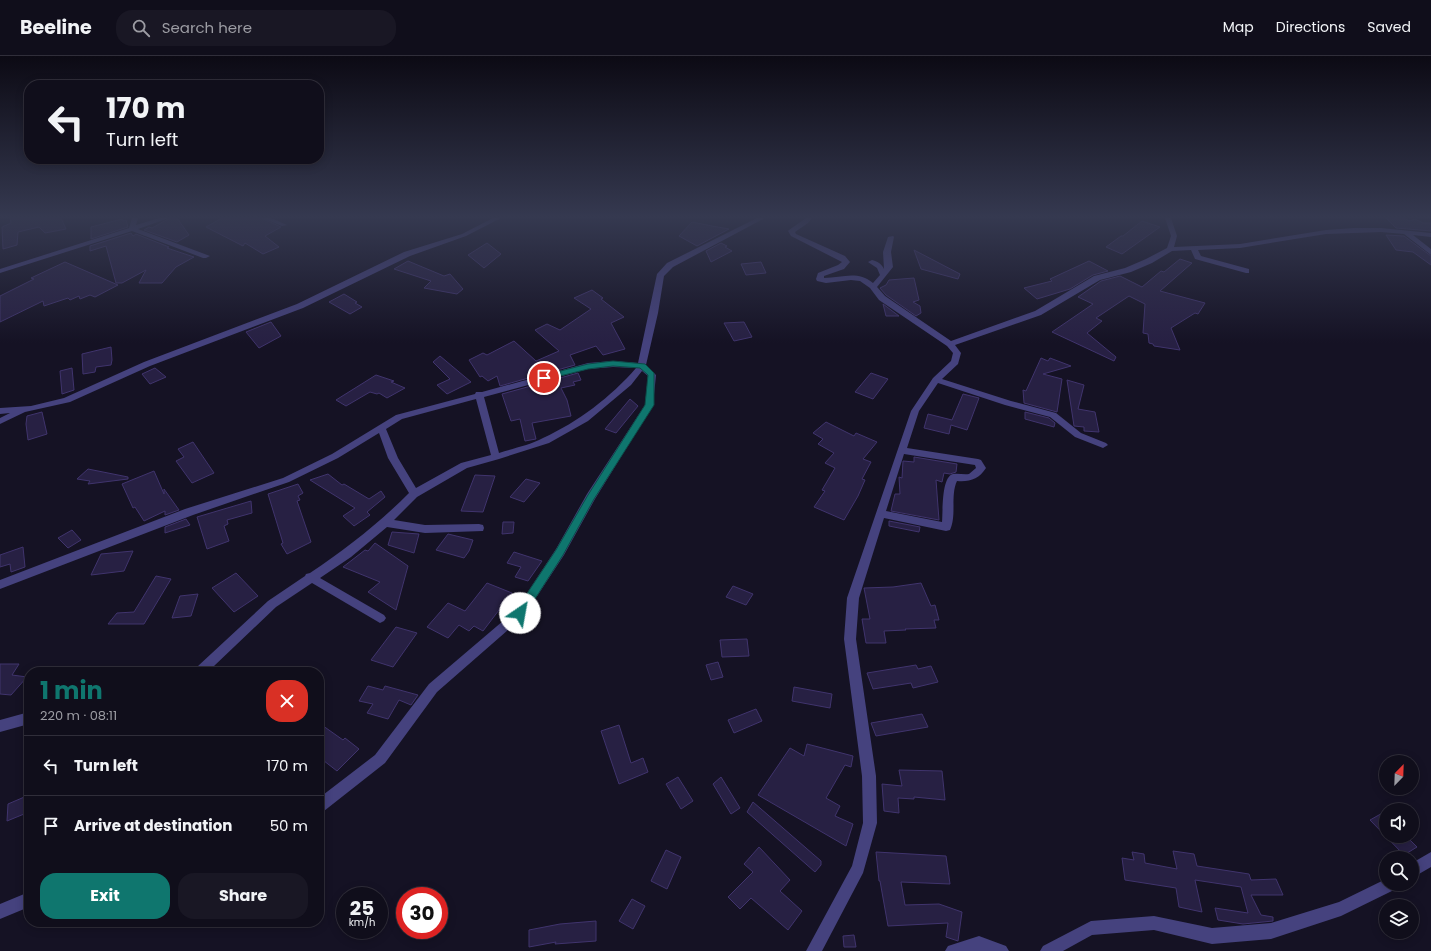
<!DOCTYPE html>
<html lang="en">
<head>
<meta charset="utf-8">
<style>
	body { margin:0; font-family:Poppins,sans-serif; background:#191724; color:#f1f3f6; height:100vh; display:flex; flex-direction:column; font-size:15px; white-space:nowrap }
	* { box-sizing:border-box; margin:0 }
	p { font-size:13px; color:#9c9ca3 }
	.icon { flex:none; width:22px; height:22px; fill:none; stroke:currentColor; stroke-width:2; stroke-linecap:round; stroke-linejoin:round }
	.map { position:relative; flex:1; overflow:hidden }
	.details { position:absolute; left:24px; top:611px; width:300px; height:260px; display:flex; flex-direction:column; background:#100e1b; border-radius:16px; box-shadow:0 2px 10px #0003,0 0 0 1px #302e3a }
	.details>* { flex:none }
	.guide { position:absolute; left:24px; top:24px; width:300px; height:84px; border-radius:16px; box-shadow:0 2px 10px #0003,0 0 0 1px #302e3a; background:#100e1b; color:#f1f3f6; overflow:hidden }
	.needle { width:26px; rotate:23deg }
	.fabs { position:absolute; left:1379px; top:699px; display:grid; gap:8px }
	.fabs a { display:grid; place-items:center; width:40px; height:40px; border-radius:50%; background:#100e1b; box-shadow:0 2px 10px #0003,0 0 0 1px #302e3a; font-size:20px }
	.speed { position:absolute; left:336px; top:831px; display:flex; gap:8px; font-size:20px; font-weight:700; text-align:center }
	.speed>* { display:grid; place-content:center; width:52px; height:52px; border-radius:50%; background:#100e1b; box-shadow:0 2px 10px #0003,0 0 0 1px #302e3a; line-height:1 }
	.speed small { font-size:10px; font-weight:400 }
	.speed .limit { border:6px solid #d22; background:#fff; color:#111 }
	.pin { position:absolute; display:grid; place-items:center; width:34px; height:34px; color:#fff; margin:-17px; border:2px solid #fff; border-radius:50%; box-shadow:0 1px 4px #0007 }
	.me { position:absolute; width:44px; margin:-22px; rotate:33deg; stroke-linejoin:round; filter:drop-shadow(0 0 3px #0008) }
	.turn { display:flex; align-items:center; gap:14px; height:84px; padding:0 16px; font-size:18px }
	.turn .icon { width:52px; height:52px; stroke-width:2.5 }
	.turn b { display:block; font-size:28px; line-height:34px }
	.round { display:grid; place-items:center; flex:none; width:42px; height:42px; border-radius:16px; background:#191724 }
	.summary { display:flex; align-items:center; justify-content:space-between; height:68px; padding:0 16px }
	h1 { font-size:24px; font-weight:700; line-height:30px; color:#0f766e }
	.action { display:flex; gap:8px; margin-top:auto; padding:8px 16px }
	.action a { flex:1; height:46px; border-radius:16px; background:#0f766e; color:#fff; font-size:16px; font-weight:700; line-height:46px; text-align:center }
	.action a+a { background:#191724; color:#f1f3f6 }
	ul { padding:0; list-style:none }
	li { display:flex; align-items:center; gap:12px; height:60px; padding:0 16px; border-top:1px solid #302e3a }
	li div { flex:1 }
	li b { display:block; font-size:15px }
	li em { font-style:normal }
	header { display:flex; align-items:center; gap:24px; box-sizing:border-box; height:56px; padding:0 20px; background:#100e1b; border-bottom:1px solid #302e3a }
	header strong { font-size:19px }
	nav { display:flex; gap:22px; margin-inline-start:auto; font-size:14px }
	.search { width:280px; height:36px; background:#191724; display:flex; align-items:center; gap:10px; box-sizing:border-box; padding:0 14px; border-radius:16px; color:#9c9ca3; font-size:15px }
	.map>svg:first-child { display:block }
	.building { fill:#272043; stroke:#40346d }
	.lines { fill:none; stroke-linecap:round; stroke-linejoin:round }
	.minor { fill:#45427e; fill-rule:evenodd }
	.route { fill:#0f766e; stroke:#0a4d48 }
</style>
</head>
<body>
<header>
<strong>Beeline</strong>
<div class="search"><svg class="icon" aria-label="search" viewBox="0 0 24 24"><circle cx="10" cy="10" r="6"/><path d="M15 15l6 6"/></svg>Search here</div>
<nav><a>Map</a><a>Directions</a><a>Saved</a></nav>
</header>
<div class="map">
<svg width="1431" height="895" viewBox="0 0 1431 895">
	<rect width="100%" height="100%" fill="#151224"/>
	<path class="building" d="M10,162H61L66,173L45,177L39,171L18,176L17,189L3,193L2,171L11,167Z
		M170,162H177L189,179L177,186L144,174L149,171L152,172Z
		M222,162H261L281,171L265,180L279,191L263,198L245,187L243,190L206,171Z
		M1386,162H1404L1409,165L1415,163L1423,167H1431V175L1396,172Z
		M122,163L123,165L126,164L128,171L91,183V171Z
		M1142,165L1160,171L1122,198L1106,191L1121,180H1123Z
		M692,166L712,170L729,173L697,190L679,180Z
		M131,177L133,180L136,178L169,191L167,192L194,201L176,211L162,227H139L146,214L122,227H116L106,190L90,195V190Z
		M1386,179L1404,180L1431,200V209L1413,196L1396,194Z
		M487,187L501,198L484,212L468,199Z
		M721,187L727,190L725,191L732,195L711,206L706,195Z
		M914,194L960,218L958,223L921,213Z
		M1180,203L1192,207L1160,235L1205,247L1198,258L1195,257L1171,272L1180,294L1154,290L1153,288L1149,287L1148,278L1143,277L1145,248L1129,240L1096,262L1102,265L1087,277L1116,301L1114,305L1052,276L1093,248L1078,241L1101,225L1120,220L1142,231L1161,215L1164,216Z
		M408,205L444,220L450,218L463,233L457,238L424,232L431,225L394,213Z
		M1089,205L1108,215L1093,219L1070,233L1037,243L1024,232L1052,225L1050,223Z
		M65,206L118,229L95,241L90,239L80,243L79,240L70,244L68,242L44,250L43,245L0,266V240L34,223L31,222Z
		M761,206L766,217L746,219L741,208Z
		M914,222L919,244L913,246L920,250L921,257L916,260L886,239L880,232L886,229L889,224Z
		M592,234L603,242L601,243L624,261L611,267L625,293L603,299L596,290L570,299L575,309L500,330L497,320L488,325L482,320L480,321L469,304L483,297L487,299L514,285L536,305L559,295L535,274L547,268L560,274L591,253L574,242Z
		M344,238L357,246L355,247L362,251L350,258L329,246Z
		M883,248L899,260H886Z
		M271,266L281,280L259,292L246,276Z
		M744,266L752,281L734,285L724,267Z
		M111,291L112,304L111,309L96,311L95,316L83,318L82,298Z
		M440,300L471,326L447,338L437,329L450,323L433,306Z
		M1041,302L1048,305L1050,302L1071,310L1043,318L1062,323L1057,356L1024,347L1023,334L1026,335Z
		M72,312L74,334L62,338L60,315Z
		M155,312L166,321L150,328L142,318Z
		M578,317L581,324L573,326L575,329L561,332L567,344L571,360L532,367L536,383L525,385L520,363L511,365L502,338Z
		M871,317L888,323L873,343L855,336Z
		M376,319L394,325L391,326L405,332L387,342L379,337L377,338L370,336L346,350L336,344Z
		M1067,324L1084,329L1078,353L1095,356L1099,376L1084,375V371L1074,370Z
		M963,338L979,342L967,374L951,369L949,378L924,372L928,358L952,364Z
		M630,343L638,350L616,377L605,373Z
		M42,356L47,378L28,384L26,368L27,360Z
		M1025,356L1049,362L1055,367L1054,371L1025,363Z
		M826,366L854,380L856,377L877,386L863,403L871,406L862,423L865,424L858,440L844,464L814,451L825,435L822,434L835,412L825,407L834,397L818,388L823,383L813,377Z
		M193,386L214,417L192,427L176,405L184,401L178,393Z
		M914,401L957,408L956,416L950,418L944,417L942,426L936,424L939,464L891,455L895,438H900L899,421L902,422L903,405L914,406Z
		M88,413L128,421V423L88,428L90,425L77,423Z
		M154,415L164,438V433L179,454L165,459V455L144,465L135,451L133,452L122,428Z
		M328,418L342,429L344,428L369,443L381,435L385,441L367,456L370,459L354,470L343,460L355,452L310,424Z
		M475,419L495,420L483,456L461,455Z
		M526,423L540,427L524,446L510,441Z
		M298,428L303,437L298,440L300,444L297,445L311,486L287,498L281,488L283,487L268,438Z
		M251,445L252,457L227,464L228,468L224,470L229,485L207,493L197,461Z
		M186,463L190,469L165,477V471Z
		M889,465L920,471L919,476L889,470Z
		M503,466H514L513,477L502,478Z
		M72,474L81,484L68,492L58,482Z
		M392,476L419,478L414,497L388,489Z
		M448,478L473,484L469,495L464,502L436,494Z
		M375,487L408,510L396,554L368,536L380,526L343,511L365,494L368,495Z
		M23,491L25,511L11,516L10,508L0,511V499Z
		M133,495L124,515L91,519L101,498Z
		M514,496L542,505L528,525L515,521L521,511L507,507Z
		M236,517L258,540L234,556L212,532Z
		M156,520L171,523L144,568H108L117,557L134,556Z
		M487,527L512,537L483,575L474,570L469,575L459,569L448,582L427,571L448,547L465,555Z
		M921,527L931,550L935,549L939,564H934L936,572L905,573L906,574L884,575L886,587H866L862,563H870L864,532L893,531Z
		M733,530L753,538L746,549L726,541Z
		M198,538L191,560L172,562L180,540Z
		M396,571L417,577L393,611L371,604Z
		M747,583L749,600L722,601L720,584Z
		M718,606L723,621L711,624L706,609Z
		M0,608H19L12,619L27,621L11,639L0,638Z
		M916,609L918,613L931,610L938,626L913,632L911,627L873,633L867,617Z
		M368,630L383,634L385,630L418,639L411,649L399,644L388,663L367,657L373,648L359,645Z
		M794,631L832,638L830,652L792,645Z
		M756,653L762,665L734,677L728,664Z
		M922,658L928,671L876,680L871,667Z
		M319,667L343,684L345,682L359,693L337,715L319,701Z
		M619,669L631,707L643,702L648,716L619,728L601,675Z
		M807,688L853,700L851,711L845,709L826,742L840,750L835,760L853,768L846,790L758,739L790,692L804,700Z
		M899,714L942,715L945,744L914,741V743L898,742L899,757L884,755L882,728L902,730Z
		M678,721L693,745L681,753L666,728Z
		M721,721L740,752L731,758L713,728Z
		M29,739V756L7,765L8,748Z
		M753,746L821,805V809L815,816L747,756Z
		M1386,755V780H1406L1417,791L1404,799L1370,764Z
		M759,791L790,824L780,835L802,855L788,874L751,842L740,853L728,841L753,816L744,808Z
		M666,794L681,801L667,833L651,825Z
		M1173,795L1194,798L1197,810L1249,818L1251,824L1276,823L1283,839H1251L1261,859L1273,861V865L1243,868L1218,864L1215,852L1248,857L1241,831L1195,824L1202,856L1179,851L1176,832L1125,824L1122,802L1134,804L1132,796L1144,798L1145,807L1177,813Z
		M876,796L946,800L950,828L901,826L905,849L939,848L962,856L958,885L946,881L948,867L888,870L880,825H879Z
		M632,843L645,850L633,873L619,865Z
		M596,865V885L555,888L556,886L529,891V874L560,868Z
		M854,879L856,891H844L843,880Z"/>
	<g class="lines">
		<path class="minor" d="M132,162H138L136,169L159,162H169L138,173L210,200L206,202H203L132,175L0,217V213L129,172Z
			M262,162H271L287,169L282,170Z
			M493,162H501L466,180L410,200L303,252L150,310L70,346L25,356L0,368V362L10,357L0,358V352L31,350L64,342L144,306L297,248L404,196L462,178Z
			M757,162H765L673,211L664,220L658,257L646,309L656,319L653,349L595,443L564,499L524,560L437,636L385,707L324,755L319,757V742L375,699L429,628L516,554L556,493L587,438L645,349L648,320L642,315L631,329L588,365L549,387L499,403L467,412L417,441L394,464L425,469L479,468L483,469L484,472L483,475L425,477L387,471L351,501L320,522L384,559L386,562L384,565L380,567L312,527L276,551L214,610L221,612L223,616H191L193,612L198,610L268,545L305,520L306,518L310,517C346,493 378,468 409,437L388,402L379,377L338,402L289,426L193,459L0,533V524L185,453L283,422L332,398L396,359L475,338L476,336H482L588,307L613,305L638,307L657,218L667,207ZM613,311L636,312C611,341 578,366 543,382C530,389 514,392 499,397L484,341L588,313ZM476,343L491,399L461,407L416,432L398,402L386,373L402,363Z
			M806,162H812L808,167L795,176L796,178L845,200L850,206L844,213L824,220V222C842,222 857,214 873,227L880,219L877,212L868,206L872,204C877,205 882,208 884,213L883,196L888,181L893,180L894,181L891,196L893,211L877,231L885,240L951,285L1035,255L1094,220L1125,212L1146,203L1167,192L1171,180L1165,162H1171L1177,180L1174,191L1240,188L1326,174L1354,172H1381L1431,177V181L1413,179L1431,193V199L1404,178L1381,176L1326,178L1240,192L1198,194L1201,200L1249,213V217H1246L1195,203L1191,194L1172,195L1152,207L1131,216L1100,224L1041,259L955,289L961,297L958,308L942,323L1011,345L1056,357L1081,377L1106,387L1108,389L1103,392L1075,381L1050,361L1005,349L938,327L919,355L907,392L978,403L981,404L986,412C979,423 970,426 957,425C950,440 957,459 950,474L946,475L884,462L859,542L856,583L876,720L877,767L863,817L822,895H806L852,810L863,767L862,720L844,583L847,542L911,355L933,322L951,305L953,297L947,290L879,244L870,232L860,225L851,224L826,227L817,225L816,223L818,217L838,209L842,206L791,180L788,175L789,174ZM904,398L975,409L976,412L969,418C964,419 958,417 953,418C941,421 943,457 942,466L886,455Z
			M29,656V668L0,676V664Z
			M1431,796V811L1412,822V807Z
			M1386,823V828H1398L1396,833L1341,860L1271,883L1212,888L1154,874L1092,879L1063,895H1040L1043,890L1091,865L1154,860L1212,872L1271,867L1339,846Z
			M29,836V851L0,863V848Z
			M979,880L1006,890L1009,895H945L948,890Z"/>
	</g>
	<linearGradient id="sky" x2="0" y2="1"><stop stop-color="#0c0a14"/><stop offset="0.56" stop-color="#353950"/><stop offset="1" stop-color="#353950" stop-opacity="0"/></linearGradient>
	<rect width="1431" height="287" fill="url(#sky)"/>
	<path class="route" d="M613,305L645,308L654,317V349L594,443L563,499L524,560L520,562L516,560L515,557L516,554L556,494L588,439L645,349L648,319L640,312L613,310L588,313L544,324L540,322L541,320L588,308Z"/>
</svg>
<div class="fabs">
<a><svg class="needle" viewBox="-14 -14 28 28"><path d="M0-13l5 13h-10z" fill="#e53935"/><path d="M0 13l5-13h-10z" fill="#9c9ca3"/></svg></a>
<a><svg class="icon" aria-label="sound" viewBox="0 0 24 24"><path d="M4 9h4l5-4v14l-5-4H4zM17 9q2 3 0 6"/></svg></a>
<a><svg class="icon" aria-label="search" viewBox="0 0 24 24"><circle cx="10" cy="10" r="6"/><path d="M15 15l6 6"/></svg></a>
<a><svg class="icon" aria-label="layers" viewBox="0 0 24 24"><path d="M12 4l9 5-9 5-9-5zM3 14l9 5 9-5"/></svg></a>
</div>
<div class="speed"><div>25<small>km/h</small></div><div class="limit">30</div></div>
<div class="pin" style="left:544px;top:322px;background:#d93025"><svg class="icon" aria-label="arrive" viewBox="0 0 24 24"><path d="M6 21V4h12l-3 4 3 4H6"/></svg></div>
<svg class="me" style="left:520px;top:557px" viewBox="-20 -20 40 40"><circle r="19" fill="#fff"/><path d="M0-13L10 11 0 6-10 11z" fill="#0f766e"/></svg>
<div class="guide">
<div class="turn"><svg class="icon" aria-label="left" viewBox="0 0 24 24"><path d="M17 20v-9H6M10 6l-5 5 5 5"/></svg><div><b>170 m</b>Turn left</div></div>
</div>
<section class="details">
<div class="summary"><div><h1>1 min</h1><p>220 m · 08:11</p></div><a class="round" style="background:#d93025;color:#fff"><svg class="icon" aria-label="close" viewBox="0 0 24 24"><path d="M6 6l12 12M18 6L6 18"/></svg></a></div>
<ul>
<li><svg class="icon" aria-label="left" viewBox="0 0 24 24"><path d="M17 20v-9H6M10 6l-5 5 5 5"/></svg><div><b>Turn left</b></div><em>170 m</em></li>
<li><svg class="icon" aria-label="arrive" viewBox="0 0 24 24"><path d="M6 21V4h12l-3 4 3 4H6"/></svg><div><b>Arrive at destination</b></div><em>50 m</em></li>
</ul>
<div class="action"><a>Exit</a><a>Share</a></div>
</section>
</div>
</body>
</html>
